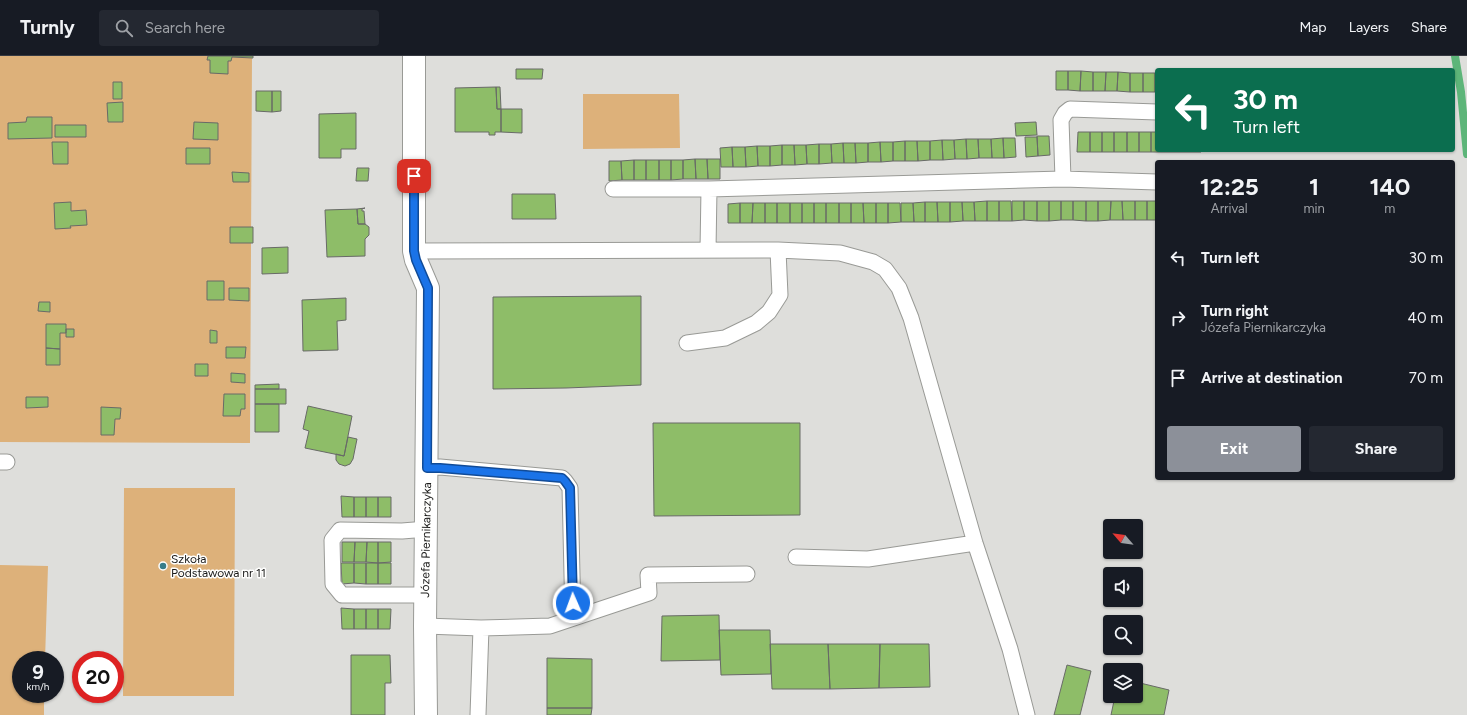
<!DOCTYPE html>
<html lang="en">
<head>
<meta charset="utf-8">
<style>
	body { margin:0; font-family:Figtree,sans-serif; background:#242831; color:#f1f3f6; height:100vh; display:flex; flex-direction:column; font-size:15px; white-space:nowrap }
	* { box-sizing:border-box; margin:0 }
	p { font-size:13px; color:#9ea1a6 }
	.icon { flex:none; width:22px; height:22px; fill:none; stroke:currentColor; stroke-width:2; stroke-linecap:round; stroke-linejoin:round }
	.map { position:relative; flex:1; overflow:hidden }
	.drawer { position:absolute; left:1155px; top:104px; width:300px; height:320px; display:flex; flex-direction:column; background:#171b24; border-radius:4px; box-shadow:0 1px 3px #0004 }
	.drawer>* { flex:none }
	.banner { position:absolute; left:1155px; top:12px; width:300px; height:84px; border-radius:4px; box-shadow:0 1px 3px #0004; background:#0b6e4f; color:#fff; overflow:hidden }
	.needle { width:26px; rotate:298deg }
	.tools { position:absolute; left:1103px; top:463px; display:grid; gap:8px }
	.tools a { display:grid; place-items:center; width:40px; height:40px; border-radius:4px; background:#171b24; box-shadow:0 1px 3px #0004; font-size:20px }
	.speed { position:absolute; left:12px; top:595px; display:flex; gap:8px; font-size:20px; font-weight:700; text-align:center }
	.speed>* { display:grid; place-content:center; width:52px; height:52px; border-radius:50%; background:#171b24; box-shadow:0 1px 3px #0004; line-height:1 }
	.speed small { font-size:10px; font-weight:400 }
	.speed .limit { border:6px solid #d22; background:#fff; color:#111 }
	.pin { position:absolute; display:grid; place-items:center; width:34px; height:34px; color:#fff; margin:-17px; border-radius:8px; box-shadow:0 2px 6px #0006 }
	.me { position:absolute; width:44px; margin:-22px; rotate:358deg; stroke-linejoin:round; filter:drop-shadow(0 0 3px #0008) }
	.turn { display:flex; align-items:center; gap:14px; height:84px; padding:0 12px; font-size:18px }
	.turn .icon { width:52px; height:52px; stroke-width:2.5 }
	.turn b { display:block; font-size:28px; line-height:34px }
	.eta { display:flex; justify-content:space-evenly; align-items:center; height:68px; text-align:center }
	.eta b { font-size:24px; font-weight:700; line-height:28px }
	.cta { display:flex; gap:8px; margin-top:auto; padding:8px 12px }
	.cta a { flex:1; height:46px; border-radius:4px; background:#8c9099; color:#fff; font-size:16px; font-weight:700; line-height:46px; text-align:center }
	.cta a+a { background:#242831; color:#f1f3f6 }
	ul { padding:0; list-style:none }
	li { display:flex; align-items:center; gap:12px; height:60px; padding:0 12px }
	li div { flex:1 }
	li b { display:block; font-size:15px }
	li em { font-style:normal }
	header { display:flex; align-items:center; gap:24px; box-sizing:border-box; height:56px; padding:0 20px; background:#171b24; border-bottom:1px solid #363941 }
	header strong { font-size:19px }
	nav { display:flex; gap:22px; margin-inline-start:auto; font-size:14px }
	.search { width:280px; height:36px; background:#242831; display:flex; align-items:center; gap:10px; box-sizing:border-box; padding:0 14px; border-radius:4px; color:#9ea1a6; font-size:15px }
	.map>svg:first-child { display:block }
	.garden { fill:#ddb17a }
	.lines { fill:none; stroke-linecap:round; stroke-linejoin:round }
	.stream { stroke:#5db579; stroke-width:8 }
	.building { fill:#8ebd68; stroke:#686a67 }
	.service-casing { stroke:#999a96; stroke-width:17 }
	.minor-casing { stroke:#999a96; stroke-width:24 }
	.service { stroke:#fff; stroke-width:15 }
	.minor { stroke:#fff; stroke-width:22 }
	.route-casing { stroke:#114b97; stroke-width:10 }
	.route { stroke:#1a73e8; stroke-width:7 }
	.poi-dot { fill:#387d8a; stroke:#fffffe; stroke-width:1.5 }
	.labels { text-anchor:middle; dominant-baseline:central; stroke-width:3; stroke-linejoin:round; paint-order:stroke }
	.street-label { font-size:12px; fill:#1a1a19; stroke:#fffffe }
	.poi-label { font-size:12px; fill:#1a1a19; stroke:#fffffe; text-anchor:start }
</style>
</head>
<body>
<header>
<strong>Turnly</strong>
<div class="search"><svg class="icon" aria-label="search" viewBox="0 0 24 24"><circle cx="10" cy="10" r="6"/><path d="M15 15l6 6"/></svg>Search here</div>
<nav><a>Map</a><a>Layers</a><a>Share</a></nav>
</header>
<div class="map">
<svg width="1467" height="659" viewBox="0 0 1467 659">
	<rect width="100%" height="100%" fill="#dededb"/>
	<path class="garden" d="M0,0H252L250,387L0,386Z
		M583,38H679L680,92L583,93Z
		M124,432H235L234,640H123Z
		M0,509L48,510L45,604H21V638H44V659H0Z"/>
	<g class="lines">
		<path class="stream" d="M1455,0L1461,36L1467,98"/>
	</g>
	<path class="building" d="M208,0H253V2L232,1L231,5H228V18L210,17V4H207Z
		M516,13H543L542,23H516Z
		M1056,15H1068V34H1056Z
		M1068,15H1081L1080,35L1068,34Z
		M1081,15L1093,16V35H1080Z
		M1093,16H1106L1105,35H1093Z
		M1106,16H1118L1117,35H1105Z
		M1118,16L1130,17V36L1117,35Z
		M1130,17H1143V36H1130Z
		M1143,17H1155V36H1143Z
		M1155,17H1157V36H1155Z
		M113,26H122V43H113Z
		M496,31L497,53H501V76H495V79H489V76H455V32Z
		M496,31H500L501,53H497Z
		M256,35H272V56L256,55Z
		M272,35H281V55L272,56Z
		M123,46V66H108L107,47Z
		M501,53H522V77L501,76Z
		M356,57V93H341V102H319V58Z
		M27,61H52V82L8,83V67L26,66Z
		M194,66L218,67V84L193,83Z
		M1036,66L1037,79L1016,80L1015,67Z
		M55,69H86V81H55Z
		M1078,76H1090V96H1077Z
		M1090,76H1102V96H1090Z
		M1102,76H1114V96H1102Z
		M1114,76H1127V96H1114Z
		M1127,76H1139V96H1127Z
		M1139,76H1151V96H1139Z
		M1151,76H1157V94H1164V96H1151Z
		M1037,80H1049L1050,99L1038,100Z
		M1025,81H1037L1038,100L1026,101Z
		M1003,82L1004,102H992L991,83Z
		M1003,82H1015L1016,101L1004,102Z
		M966,83H978L979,102L967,103Z
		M966,83L967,103H955L954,84Z
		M978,83H991L992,102H979Z
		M942,84L943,104H930V85Z
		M942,84H954L955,103L943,104Z
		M905,85H917L918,105H905Z
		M905,85V105H893V86Z
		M917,85H930V104L918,105Z
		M52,86H68V108H53Z
		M880,86L881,106H868V87Z
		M880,86H893V105L881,106Z
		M843,87L844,107H832L831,88Z
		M843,87H855L856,107H844Z
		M855,87H868V106L856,107Z
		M819,88H831L832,107L819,108Z
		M819,88V108H807L806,89Z
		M782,89H794L795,109H782Z
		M782,89V109L770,110V90Z
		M794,89H806L807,108L795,109Z
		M757,90H770V110H758Z
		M757,90L758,110L746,111L745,91Z
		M732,91H745L746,111H733Z
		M732,91L733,111H721L720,92Z
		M186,92H210V108H186Z
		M1164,94H1176V96H1164Z
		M1176,94H1188V96H1176Z
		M1188,94H1201V96H1188Z
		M695,103L696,123H683V104Z
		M695,103H707L708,123H696Z
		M707,103H720V123H708Z
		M634,104V124H622L621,105Z
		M634,104H646V124H634Z
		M646,104H659V124H646Z
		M659,104H671V124H659Z
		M671,104H683V123L671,124Z
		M609,105H621L622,124L609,125Z
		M357,112H369L368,125H356Z
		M232,116L249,117V126H233Z
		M512,138H555L556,163H512Z
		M987,145H999V165H987Z
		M987,145V165H975L974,146Z
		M999,145H1011L1012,165H999Z
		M1012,145H1024V164L1012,165Z
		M1024,145H1037V165L1024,164Z
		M1037,145H1049V165H1037Z
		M1049,145H1061V164L1049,165Z
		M1061,145H1073V164H1061Z
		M1073,145H1086V165L1073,164Z
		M1086,145H1098V165H1086Z
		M1098,145H1111L1110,164L1098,165Z
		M1111,145H1122L1123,164H1110Z
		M1122,145H1135V164H1123Z
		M1135,145H1147V164H1135Z
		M1147,145H1157V164H1147Z
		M71,146V155L86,154L87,169L70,170L71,172L55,173L54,147Z
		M925,146H937L938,166H925Z
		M925,146V166H914L913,147Z
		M937,146H950V166H938Z
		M950,146H962L963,165L950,166Z
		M962,146H974L975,165H963Z
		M740,147H753L752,167H740Z
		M740,147V167H728V148Z
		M753,147H765V167H752Z
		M765,147H777V167H765Z
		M777,147H790V167H777Z
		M790,147H802V167H790Z
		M802,147H814V167H802Z
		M814,147H826V167H814Z
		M826,147H839V167H826Z
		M839,147H851V167H839Z
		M851,147H863L864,167H851Z
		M863,147H876V167H864Z
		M876,147H888V167H876Z
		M888,147H900L901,166L888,167Z
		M901,147H913L914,166H901Z
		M365,152L362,153V155H364L365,168H358L357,153Z
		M357,153L358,168H365L369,171V179L365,183V200L327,201L325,154Z
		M230,171H253V187H230Z
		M288,191V217L262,218V192Z
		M207,225H224V244H207Z
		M229,232H249V245L229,244Z
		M641,240V329L566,332L493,333V241Z
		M346,242V264L337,265L338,294L303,295L302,244Z
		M39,246H50V256L38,255Z
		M46,268H66V277H60V293L46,292Z
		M66,273H74V281H66Z
		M210,274L217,275V287H210Z
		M226,291H246L245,302H226Z
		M46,292L60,293V309H46Z
		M195,308H208V320H195Z
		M231,317L245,318V327L231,326Z
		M279,328V333H255V329Z
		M255,333H286V348H255Z
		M224,338H245V353H241L240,360H223Z
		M26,341H48V351L26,352Z
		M255,348H279V376H255Z
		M308,350L352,360L344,400L305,392L309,375L303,373Z
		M101,351L121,352L120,363H115L114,379H101Z
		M653,367H800V459L654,460Z
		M348,381L357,383L353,403L350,408L345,410L339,408L336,404V398L344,400Z
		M341,440L354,441V461H342Z
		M354,441H366V461H354Z
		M366,441H378V461H366Z
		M378,441H391V461H378Z
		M342,486H355L354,506H342Z
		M355,486H367L366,506H354Z
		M367,486H378V507L366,506Z
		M378,486H391V506L378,507Z
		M341,507H354V527L342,528Z
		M354,507H366V528L354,527Z
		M366,507H378V528H366Z
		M378,507H391V528H378Z
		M341,552L354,553V573H342Z
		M354,553H366V573H354Z
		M366,553H378V573H366Z
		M378,553H391L390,573H378Z
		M719,559L720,604L661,605L662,560Z
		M719,574H770L771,618L721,619Z
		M770,588H828L830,633H772Z
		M828,588H880L879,632L830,633Z
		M880,588H929L930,631L879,632Z
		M351,599H390L391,627H385V659H351Z
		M547,602L592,603V652H547Z
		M1067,609L1091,615L1080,659H1054Z
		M1136,626L1169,634L1164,659H1111L1115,640H1136Z
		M547,652H592L591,659H547Z"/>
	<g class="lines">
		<g class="service-casing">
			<path id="service" d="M1063,123L1061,64L1065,57L1070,53L1157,56
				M613,133H709L1063,123L1157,126
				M708,194L709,133
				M414,195L778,194L840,197L873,206L885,213L899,232L911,262L975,487L1010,593L1027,659
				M687,287L725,282L756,267L769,256L780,239L778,194
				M0,406H7
				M427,412L440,411L562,422L565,425L570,432L573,562
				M796,501L868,503L975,487
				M426,539H342L333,528L332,484L340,474L402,475L427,473
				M425,570L481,572L550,570L649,537L648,519L747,518
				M478,659L481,572"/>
		</g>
		<g class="minor-casing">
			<path id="minor" d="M414,0V195L416,204L428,232L425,570L426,659"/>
		</g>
		<use href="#service" class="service"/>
		<use href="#minor" class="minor"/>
	</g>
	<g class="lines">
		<g class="route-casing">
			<path id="route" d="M414,120V195L416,204L428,232L427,412H440L562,422L565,425L570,432L573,547"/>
		</g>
		<use href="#route" class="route"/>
	</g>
	<circle class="poi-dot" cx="163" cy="510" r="4"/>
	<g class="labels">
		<g class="street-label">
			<text transform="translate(426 484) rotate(-89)">Józefa Piernikarczyka</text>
		</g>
		<g class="poi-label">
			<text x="171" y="503">Szkoła<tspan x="171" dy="14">Podstawowa nr 11</tspan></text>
		</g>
	</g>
</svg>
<div class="tools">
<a><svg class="needle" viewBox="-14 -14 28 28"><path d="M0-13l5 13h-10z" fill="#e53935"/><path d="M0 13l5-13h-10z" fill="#9ea1a6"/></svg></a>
<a><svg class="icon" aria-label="sound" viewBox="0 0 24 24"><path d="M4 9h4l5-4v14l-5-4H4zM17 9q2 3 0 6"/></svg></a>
<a><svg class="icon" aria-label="search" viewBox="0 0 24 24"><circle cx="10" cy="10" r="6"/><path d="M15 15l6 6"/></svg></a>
<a><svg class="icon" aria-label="layers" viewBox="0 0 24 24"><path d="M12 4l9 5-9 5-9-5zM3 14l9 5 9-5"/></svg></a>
</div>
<div class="speed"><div>9<small>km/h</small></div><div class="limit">20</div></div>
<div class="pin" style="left:414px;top:120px;background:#d93025"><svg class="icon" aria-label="arrive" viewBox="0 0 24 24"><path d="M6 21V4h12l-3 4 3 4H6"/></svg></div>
<svg class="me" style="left:573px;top:547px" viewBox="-20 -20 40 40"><circle r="17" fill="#1a73e8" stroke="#fff" stroke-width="3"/><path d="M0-11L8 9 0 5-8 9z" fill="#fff"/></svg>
<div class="banner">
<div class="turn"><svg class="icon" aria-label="left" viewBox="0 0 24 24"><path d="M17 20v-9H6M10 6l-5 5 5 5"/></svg><div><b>30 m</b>Turn left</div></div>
</div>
<section class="drawer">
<div class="eta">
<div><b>12:25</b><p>Arrival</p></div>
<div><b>1</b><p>min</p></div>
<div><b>140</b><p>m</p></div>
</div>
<ul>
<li><svg class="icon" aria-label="left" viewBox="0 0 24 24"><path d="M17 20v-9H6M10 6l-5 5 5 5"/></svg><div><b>Turn left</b></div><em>30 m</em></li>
<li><svg class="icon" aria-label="right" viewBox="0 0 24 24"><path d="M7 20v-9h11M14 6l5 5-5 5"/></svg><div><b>Turn right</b><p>Józefa Piernikarczyka</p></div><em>40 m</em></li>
<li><svg class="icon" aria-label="arrive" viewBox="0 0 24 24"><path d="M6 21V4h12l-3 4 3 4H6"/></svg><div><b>Arrive at destination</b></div><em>70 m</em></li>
</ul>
<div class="cta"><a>Exit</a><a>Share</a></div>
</section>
</div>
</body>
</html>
